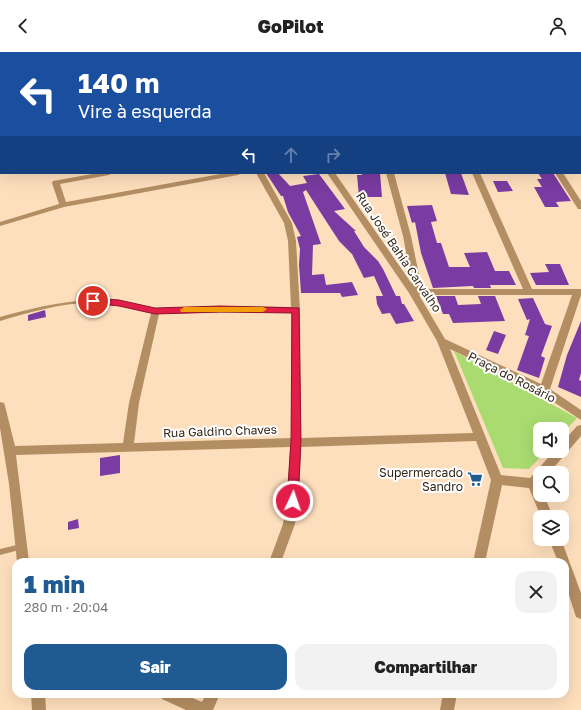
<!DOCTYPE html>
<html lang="pt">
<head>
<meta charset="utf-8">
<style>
	body { margin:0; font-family:"Golos Text",sans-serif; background:#f2f2f2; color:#222; height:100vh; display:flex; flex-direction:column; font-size:15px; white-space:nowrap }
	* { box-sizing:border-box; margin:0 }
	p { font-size:13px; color:#767676 }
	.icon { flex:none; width:22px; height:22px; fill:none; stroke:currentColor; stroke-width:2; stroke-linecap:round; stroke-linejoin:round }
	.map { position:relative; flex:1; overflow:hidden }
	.drawer { position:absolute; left:12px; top:506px; width:557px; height:140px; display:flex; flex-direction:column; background:#fff; border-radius:12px; box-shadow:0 4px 16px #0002 }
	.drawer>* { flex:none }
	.banner { position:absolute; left:0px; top:0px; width:581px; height:122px; box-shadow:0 4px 16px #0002; background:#1a4fa0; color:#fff; overflow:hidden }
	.fabs { position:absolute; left:533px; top:370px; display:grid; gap:8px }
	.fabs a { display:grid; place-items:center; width:36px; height:36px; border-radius:8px; background:#fff; box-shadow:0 4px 16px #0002; font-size:20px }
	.pin { position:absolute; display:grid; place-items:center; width:34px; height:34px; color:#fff; margin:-17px; border:2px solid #fff; border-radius:50%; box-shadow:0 1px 4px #0007 }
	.me { position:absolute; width:44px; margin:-22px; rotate:3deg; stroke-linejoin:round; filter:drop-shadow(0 0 3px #0008) }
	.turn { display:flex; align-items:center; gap:14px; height:84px; padding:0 12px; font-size:18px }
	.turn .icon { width:52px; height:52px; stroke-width:2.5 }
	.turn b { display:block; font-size:28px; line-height:34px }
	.lanes { display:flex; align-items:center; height:38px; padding:0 12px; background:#0003; justify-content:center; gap:20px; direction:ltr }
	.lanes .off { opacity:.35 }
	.round { display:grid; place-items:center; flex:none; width:42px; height:42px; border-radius:12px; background:#f2f2f2 }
	.overview { display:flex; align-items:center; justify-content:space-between; height:68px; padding:0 12px }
	h1 { font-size:24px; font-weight:800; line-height:30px; color:#1f5b92 }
	.button { display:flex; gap:8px; margin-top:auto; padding:8px 12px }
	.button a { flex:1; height:46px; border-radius:12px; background:#1f5b92; color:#fff; font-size:16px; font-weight:800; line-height:46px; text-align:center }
	.button a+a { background:#f2f2f2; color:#222 }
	header { display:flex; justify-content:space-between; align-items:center; height:52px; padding:0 12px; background:#fff; font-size:18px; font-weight:800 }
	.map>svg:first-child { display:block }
	.green { fill:#a9db71 }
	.building { fill:#7a3ba2 }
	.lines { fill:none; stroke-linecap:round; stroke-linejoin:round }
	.lane { fill:#b48e63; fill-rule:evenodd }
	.street { fill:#b48e63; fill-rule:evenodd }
	.route { fill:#e11d48; stroke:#92132f }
	.slow { fill:#f59e0b }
	.labels { text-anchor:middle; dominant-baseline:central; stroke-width:4; stroke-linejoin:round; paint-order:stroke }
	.street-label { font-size:12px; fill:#332514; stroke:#fff }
	.poi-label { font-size:12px; fill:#332514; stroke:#fff; text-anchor:end }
</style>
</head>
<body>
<header><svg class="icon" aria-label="back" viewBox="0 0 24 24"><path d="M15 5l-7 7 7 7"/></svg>GoPilot<svg class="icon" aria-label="person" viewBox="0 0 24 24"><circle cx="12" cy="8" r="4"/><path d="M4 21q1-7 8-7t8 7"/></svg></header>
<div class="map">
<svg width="581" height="658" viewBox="0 0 581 658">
	<rect width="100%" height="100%" fill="#fedfbd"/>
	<path class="green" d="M454,299L577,366L562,382V377H540V399H546L529,417L503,416Z"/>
	<path class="building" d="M266,121H278L290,134L307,131L303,124L319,122L345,157L334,159L356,179H354L364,195L378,209L383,217L396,244H400L402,252H404L414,269L396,272L390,261L382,262L377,252L376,244H383L374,224L364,226L352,202L339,189L306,138L303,140L321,192L313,193L312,223L324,222L326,233L352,230L358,243L342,245L340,241H301L299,213L300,197L297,185L301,184L288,160L283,144H281Z
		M361,121H380L382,145H359L357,123H362Z
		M445,121H461L469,143L451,142Z
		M538,121H553L571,149L556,150L559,155H545L534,135H542L537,127H542Z
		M493,129H507L513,139L498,140Z
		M432,153L437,169L431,170L437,191H441L449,215H470L464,201L487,200L495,219H509L516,233H490L491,236H474L473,234L433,236L421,201L415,170L412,171L407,154Z
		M545,212H560L569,233H536L530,221L549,220Z
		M436,244H455L458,253L481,252L478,244H495L505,269L453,271L449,262H443Z
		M533,246L545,272L552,274L541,304L545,306L539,326L517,318L529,284L525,283L530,267L527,268L518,247Z
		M45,258L46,265L28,269V263Z
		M581,269V321L579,328L581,329V345L558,335L567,303Z
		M494,279L506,283L498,302L486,298Z
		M120,403V421L100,424V406Z
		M78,467L79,476L68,478V470Z"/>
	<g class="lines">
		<path class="lane" d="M580,91H581V93H580Z
			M88,248C111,248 134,252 157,258V259L155,261C138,256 121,252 103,251C68,249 34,259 0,269V265C29,257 57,250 88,248Z
			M21,492L23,493L24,495L23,497L0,503V497Z"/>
		<path class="street" d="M319,0H325L318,1Z
			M382,0H396L397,1H383Z
			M421,0H427L420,1Z
			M440,0H448L449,1H441Z
			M491,0H497L490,1Z
			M564,0H573L574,1H565Z
			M580,2H581V6H580Z
			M580,21H581V25H580Z
			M580,100H581V104H580Z
			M98,121H113L109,123L60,132L66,150L226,121H242L238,123L64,155L0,174V170L59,152L52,131L53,129Z
			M256,121H264L292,171L296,189L300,258L301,386L473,381L437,289L409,241L327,121H335L412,232L403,184L386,121H394L411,184L422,237H523L472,121H480L532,237H581V243L550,337L581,358V368L540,341L450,297L501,423L530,426L554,399H562V391L577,374L581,373V384L549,421H540V443H544L553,465H541L529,436L502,433L485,510H473L491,428L476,389L301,395L299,449L295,472L281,510H269L283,472L287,449L290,395L16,403L29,510H17L9,432L0,376V350L4,351L5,354L15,394L123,391L129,351L152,257L244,254L291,255L288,189L284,171ZM419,243H572L541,332L445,287ZM244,260L291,261V386L134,391L139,351L159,262Z
			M555,121H563L581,149V157H578Z
			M549,487H561L581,541V567L576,565L565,531V510H558Z
			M31,642H45L46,658H32Z
			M160,642H183L202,650L206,642H220L213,658H186L162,647Z
			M443,642H457L454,658H440Z"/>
	</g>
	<path class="route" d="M93,246L119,248L155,256L220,254L299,256L301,389L298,449L297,453L293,454L289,453L287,449L291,389L292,261L220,260L155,262L119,254L91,251V247Z"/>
	<path class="slow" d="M184,255H263L267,257L263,260H181L180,258Z"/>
	<defs>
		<g id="supermarket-bare" transform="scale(1.2)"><path d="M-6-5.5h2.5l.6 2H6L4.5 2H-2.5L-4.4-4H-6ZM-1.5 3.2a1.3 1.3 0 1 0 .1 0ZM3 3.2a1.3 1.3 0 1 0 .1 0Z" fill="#1f5b92" stroke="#fff" stroke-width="2.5" paint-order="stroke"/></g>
	</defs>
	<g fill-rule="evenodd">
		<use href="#supermarket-bare" x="475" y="427"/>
	</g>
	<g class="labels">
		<g class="street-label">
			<text transform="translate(399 200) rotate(56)">Rua José Bahia Carvalho</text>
			<text transform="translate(512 325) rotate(27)">Praça do Rosário</text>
			<text transform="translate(220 379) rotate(-2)">Rua Galdino Chaves</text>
		</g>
		<g class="poi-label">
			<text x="463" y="420">Supermercado<tspan x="463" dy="14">Sandro</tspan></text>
		</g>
	</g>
</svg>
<div class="fabs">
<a><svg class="icon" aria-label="sound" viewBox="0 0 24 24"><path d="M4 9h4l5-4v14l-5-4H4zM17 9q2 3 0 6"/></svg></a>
<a><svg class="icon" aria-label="search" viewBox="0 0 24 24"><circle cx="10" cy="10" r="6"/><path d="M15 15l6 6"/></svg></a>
<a><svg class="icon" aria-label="layers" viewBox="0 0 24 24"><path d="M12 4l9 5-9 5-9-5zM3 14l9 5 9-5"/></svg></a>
</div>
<div class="pin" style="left:93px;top:249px;background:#d93025"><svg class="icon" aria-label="arrive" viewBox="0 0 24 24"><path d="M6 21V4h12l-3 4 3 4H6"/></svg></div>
<svg class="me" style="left:293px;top:449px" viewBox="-20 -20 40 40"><circle r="17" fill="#e11d48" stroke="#fff" stroke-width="3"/><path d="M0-11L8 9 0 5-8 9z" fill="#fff"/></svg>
<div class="banner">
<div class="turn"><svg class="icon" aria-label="left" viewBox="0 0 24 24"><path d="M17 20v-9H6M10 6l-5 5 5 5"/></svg><div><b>140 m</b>Vire à esquerda</div></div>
<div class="lanes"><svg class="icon" aria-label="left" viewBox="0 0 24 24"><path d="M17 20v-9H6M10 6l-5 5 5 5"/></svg><svg class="icon off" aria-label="ahead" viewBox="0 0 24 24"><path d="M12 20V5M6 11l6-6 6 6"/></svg><svg class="icon off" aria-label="right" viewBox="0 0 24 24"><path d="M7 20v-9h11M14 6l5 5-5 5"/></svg></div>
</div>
<section class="drawer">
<div class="overview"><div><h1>1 min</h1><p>280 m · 20:04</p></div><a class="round"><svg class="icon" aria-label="close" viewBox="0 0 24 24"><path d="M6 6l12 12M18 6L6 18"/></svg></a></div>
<div class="button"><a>Sair</a><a>Compartilhar</a></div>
</section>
</div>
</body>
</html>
